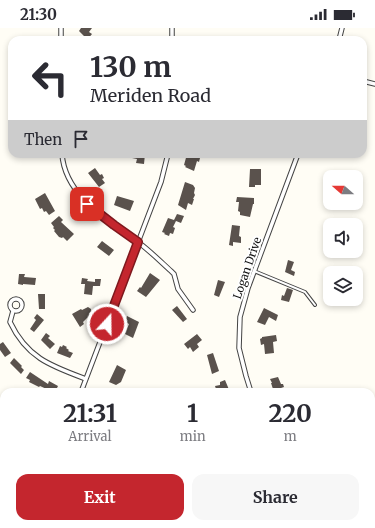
<!DOCTYPE html>
<html lang="en">
<head>
<meta charset="utf-8">
<style>
	body { margin:0; font-family:Merriweather,serif; background:#f7f7f7; color:#2b2b33; height:100vh; display:flex; flex-direction:column; font-size:15px; white-space:nowrap }
	* { box-sizing:border-box; margin:0 }
	p { font-size:13px; color:#7c7c81 }
	.icon { flex:none; width:22px; height:22px; fill:none; stroke:currentColor; stroke-width:2; stroke-linecap:round; stroke-linejoin:round }
	.map { position:relative; flex:1; overflow:hidden }
	.panel { position:absolute; left:0px; top:360px; width:375px; height:140px; display:flex; flex-direction:column; background:#fff; border-radius:12px 12px 0 0; box-shadow:0 2px 6px #0003 }
	.panel>* { flex:none }
	.top-card { position:absolute; left:8px; top:8px; width:359px; height:122px; border-radius:12px; box-shadow:0 2px 6px #0003; background:#fff; color:#2b2b33; overflow:hidden }
	.needle { width:26px; rotate:290deg }
	.tools { position:absolute; left:323px; top:142px; display:grid; gap:8px }
	.tools a { display:grid; place-items:center; width:40px; height:40px; border-radius:8px; background:#fff; box-shadow:0 2px 6px #0003; font-size:20px }
	.pin { position:absolute; display:grid; place-items:center; width:34px; height:34px; color:#fff; margin:-17px; border-radius:8px; box-shadow:0 2px 6px #0006 }
	.me { position:absolute; width:44px; margin:-22px; rotate:21deg; stroke-linejoin:round; filter:drop-shadow(0 0 3px #0008) }
	.turn { display:flex; align-items:center; gap:14px; height:84px; padding:0 16px; font-size:18px }
	.turn .icon { width:52px; height:52px; stroke-width:2.5 }
	.turn b { display:block; font-size:28px; line-height:34px }
	.then { display:flex; align-items:center; height:38px; padding:0 16px; background:#0003; gap:8px; font-size:15px }
	.eta { display:flex; justify-content:space-evenly; align-items:center; height:68px; text-align:center }
	.eta b { font-size:24px; font-weight:700; line-height:28px }
	.button { display:flex; gap:8px; margin-top:auto; padding:8px 16px }
	.button a { flex:1; height:46px; border-radius:12px; background:#c4262e; color:#fff; font-size:16px; font-weight:700; line-height:46px; text-align:center }
	.button a+a { background:#f7f7f7; color:#2b2b33 }
	.status { display:flex; justify-content:space-between; align-items:center; height:28px; padding:0 20px; background:#fff; direction:ltr }
	.status svg { height:11px; fill:currentColor }
	.map>svg:first-child { display:block }
	.forest { fill:#b9dc9c }
	.lines { fill:none; stroke-linecap:round; stroke-linejoin:round }
	.stream { stroke:#3f96cf; stroke-width:1.5 }
	.building { fill:#5a524d }
	.lane-casing { stroke:#444; stroke-width:4 }
	.street-casing { stroke:#444; stroke-width:5.5 }
	.lane { stroke:#fff; stroke-width:2 }
	.street { stroke:#fff; stroke-width:3.5 }
	.route-casing { stroke:#7f191e; stroke-width:10 }
	.route { stroke:#c4262e; stroke-width:7 }
	.labels { text-anchor:middle; dominant-baseline:central; stroke-width:4; stroke-linejoin:round; paint-order:stroke }
	.street-label { font-size:11px; fill:#111; stroke:#fff }
</style>
</head>
<body>
<div class="status"><b>21:30</b><svg viewBox="0 0 49 12"><path d="M0 12V9h3v3zM5 12V6h3v6zM10 12V3h3v9zM15 12V0h3v12zM26 1h20v11H26zM47 4h2v5h-2z"/></svg></div>
<div class="map">
<svg width="375" height="500" viewBox="0 0 375 500">
	<rect width="100%" height="100%" fill="#fffdf5"/>
	<path class="forest" d="M0,466L4,468V496H56L63,500H0Z"/>
	<g class="lines">
		<path class="stream" d="M14,500H22"/>
	</g>
	<path class="building" d="M81,0H92L89,4L92,6L87,12H81L84,8L79,3Z
		M134,126H145L144,136L136,135L137,131L132,130Z
		M187,126H201L199,134L197,133L194,143L185,139L186,138L184,137Z
		M95,140L100,147L102,146L104,150L102,151L105,155L99,159L88,145Z
		M250,141H261V157H255V159H249Z
		M185,154L193,157L195,160L194,165L195,167L193,171H194L192,177L188,175L186,182L178,177Z
		M45,165L55,183L49,187L46,183L44,184L42,180L40,181L35,171Z
		M117,168L134,173L130,183L114,177Z
		M237,169L254,170V176H253L250,189L240,187V184L238,183L239,174H236Z
		M177,186L184,188L181,195L176,193L173,199L175,200L173,206L170,205L169,208L164,206L165,205L162,204L168,190L174,192Z
		M59,188L63,192L61,194L74,206L67,213L63,209L62,210L59,209L54,203L55,202L53,200L54,199L51,195Z
		M232,197L240,198L239,208L241,209V215L233,214V218L229,217Z
		M102,213L114,222L109,228L97,219Z
		M288,232L294,234L291,242L295,244L294,248L285,244Z
		M150,245L160,252L146,269L137,263L140,259L141,260Z
		M19,246H25L24,249L36,250L35,257L23,256V257L18,256Z
		M82,250L88,251L87,253L95,254V251H101L100,258H93L92,267L84,266L85,256H81Z
		M218,252L225,254L219,269L214,267Z
		M287,260L293,262L289,274L281,272L282,267L284,268Z
		M38,266H45V281H39Z
		M177,278L187,291L183,294L172,282Z
		M88,279L91,281V284L89,285L90,287L83,294L84,296L80,299L72,286L81,281L82,282Z
		M264,280L278,287L276,293L269,289L265,297L257,294Z
		M37,286L44,292L34,304L30,301L36,292L34,290Z
		M127,288L139,294L133,310L125,306L129,296L125,294Z
		M46,305L50,308L48,310L55,316L50,321L41,312Z
		M197,306L202,312L197,316L199,319L193,324L190,319L188,321L184,316Z
		M276,307L277,313L273,314L274,325L265,326L264,316L261,317L260,311L262,310V309Z
		M3,314L11,325L5,329L0,322V316Z
		M63,317L67,319L66,320L69,322L68,323L73,325L70,330L57,325L60,318L62,319Z
		M213,325L219,343L212,346L207,327Z
		M14,330L22,338L21,339L24,342L21,346L10,335Z
		M117,337L126,342L121,354L116,357L109,354Z
		M30,344L48,356L49,353L58,358L57,360L64,364L51,363L40,358L39,359L29,354L30,352L26,350Z
		M278,349L281,356H283L284,359L281,360L283,364H274L271,355H272L270,351Z
		M225,352L230,364H217L215,358L220,357V354Z"/>
	<g class="lines">
		<g class="lane-casing">
			<path id="lane" d="M254,243L305,264L315,277"/>
		</g>
		<g class="street-casing">
			<path id="street" d="M61,12V0
				M172,12V0
				M339,12L342,0
				M363,53L375,56
				M62,126C65,168 108,192 138,214C150,223 160,233 171,243L174,246L178,261L193,282
				M10 277a6 6 0 1 1 12 0a6 6 0 1 1-12 0Z
				M13,283L10,294C27,330 51,338 86,351
				M81,364L161,154L168,126
				M251,364L246,348L239,320L240,289L248,260L298,126
				M0,411L4,412
				M178,496L184,500
				M226,500L229,496"/>
		</g>
		<use href="#lane" class="lane"/>
		<use href="#street" class="street"/>
	</g>
	<g class="lines">
		<g class="route-casing">
			<path id="route" d="M87,176L114,197L138,214L107,296"/>
		</g>
		<use href="#route" class="route"/>
	</g>
	<g class="labels">
		<g class="street-label">
			<text transform="translate(247 240) rotate(-71)">Logan Drive</text>
		</g>
	</g>
</svg>
<div class="tools">
<a><svg class="needle" viewBox="-14 -14 28 28"><path d="M0-13l5 13h-10z" fill="#e53935"/><path d="M0 13l5-13h-10z" fill="#7c7c81"/></svg></a>
<a><svg class="icon" aria-label="sound" viewBox="0 0 24 24"><path d="M4 9h4l5-4v14l-5-4H4zM17 9q2 3 0 6"/></svg></a>
<a><svg class="icon" aria-label="layers" viewBox="0 0 24 24"><path d="M12 4l9 5-9 5-9-5zM3 14l9 5 9-5"/></svg></a>
</div>
<div class="pin" style="left:87px;top:176px;background:#d93025"><svg class="icon" aria-label="arrive" viewBox="0 0 24 24"><path d="M6 21V4h12l-3 4 3 4H6"/></svg></div>
<svg class="me" style="left:107px;top:296px" viewBox="-20 -20 40 40"><circle r="17" fill="#c4262e" stroke="#fff" stroke-width="3"/><path d="M0-11L8 9 0 5-8 9z" fill="#fff"/></svg>
<div class="top-card">
<div class="turn"><svg class="icon" aria-label="left" viewBox="0 0 24 24"><path d="M17 20v-9H6M10 6l-5 5 5 5"/></svg><div><b>130 m</b>Meriden Road</div></div>
<div class="then">Then<svg class="icon" aria-label="arrive" viewBox="0 0 24 24"><path d="M6 21V4h12l-3 4 3 4H6"/></svg></div>
</div>
<section class="panel">
<div class="eta">
<div><b>21:31</b><p>Arrival</p></div>
<div><b>1</b><p>min</p></div>
<div><b>220</b><p>m</p></div>
</div>
<div class="button"><a>Exit</a><a>Share</a></div>
</section>
</div>
</body>
</html>
